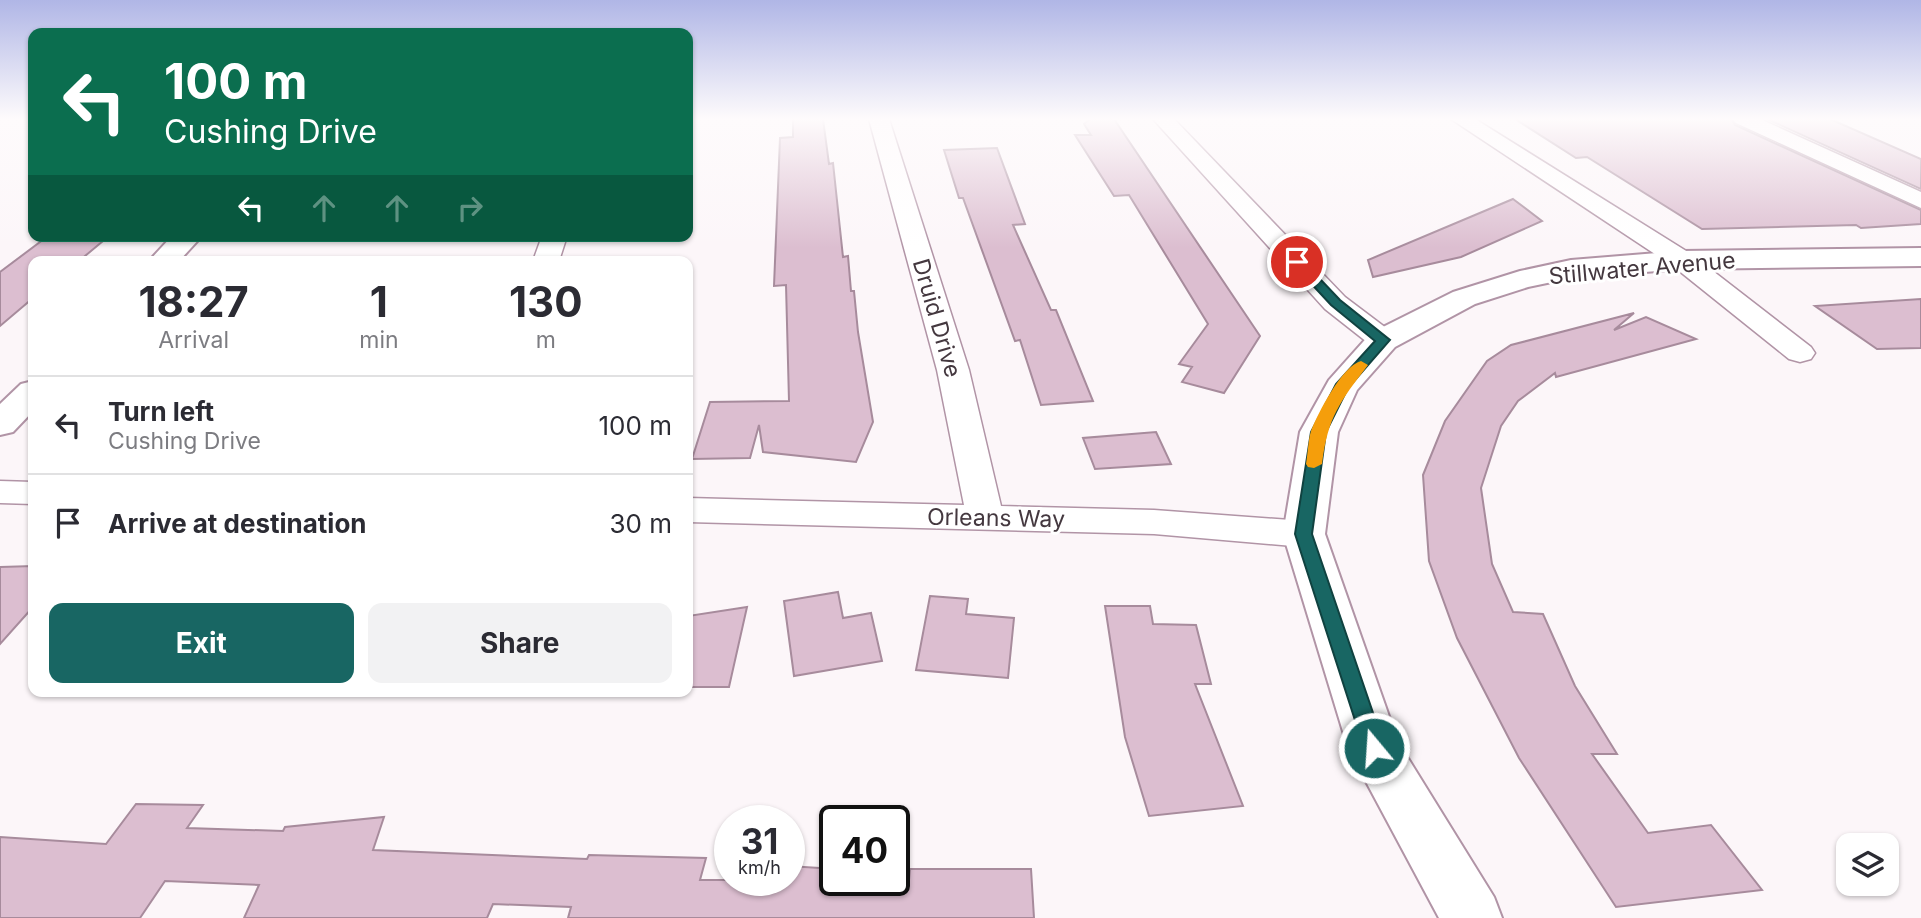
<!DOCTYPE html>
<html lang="en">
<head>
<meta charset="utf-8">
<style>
	body { margin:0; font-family:Inter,sans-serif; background:#f2f2f3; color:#2b2b33; height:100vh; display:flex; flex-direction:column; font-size:26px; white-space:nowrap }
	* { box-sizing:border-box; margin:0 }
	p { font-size:23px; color:#7c7c81 }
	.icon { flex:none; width:38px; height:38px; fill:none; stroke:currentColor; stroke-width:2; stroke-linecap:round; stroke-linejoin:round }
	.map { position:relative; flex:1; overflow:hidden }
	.drawer { position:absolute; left:28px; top:256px; width:665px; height:441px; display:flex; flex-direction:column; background:#fff; border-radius:14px; box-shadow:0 2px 5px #0004 }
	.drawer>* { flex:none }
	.guide { position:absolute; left:28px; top:28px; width:665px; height:214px; border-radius:14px; box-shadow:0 2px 5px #0004; background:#0b6e4f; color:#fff; overflow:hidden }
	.buttons { position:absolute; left:1836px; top:833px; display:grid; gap:14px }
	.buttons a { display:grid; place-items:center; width:63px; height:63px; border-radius:14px; background:#fff; box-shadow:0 2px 5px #0004; font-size:35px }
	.speed { position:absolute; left:714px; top:805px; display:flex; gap:14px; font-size:35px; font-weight:700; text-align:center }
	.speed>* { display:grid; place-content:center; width:91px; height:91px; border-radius:50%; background:#fff; box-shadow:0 2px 5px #0004; line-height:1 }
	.speed small { font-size:18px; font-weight:400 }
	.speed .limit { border:4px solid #111; border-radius:10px; background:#fff; color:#111 }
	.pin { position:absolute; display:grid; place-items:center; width:60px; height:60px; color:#fff; margin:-30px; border:4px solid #fff; border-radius:50%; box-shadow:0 2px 7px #0007 }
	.me { position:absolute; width:77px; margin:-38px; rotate:342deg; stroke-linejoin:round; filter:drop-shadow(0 0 5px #0008) }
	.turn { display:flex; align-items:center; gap:24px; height:147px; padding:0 21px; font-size:32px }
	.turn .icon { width:91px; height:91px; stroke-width:2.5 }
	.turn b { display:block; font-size:49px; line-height:60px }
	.lanes { display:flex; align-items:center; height:66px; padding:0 21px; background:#0003; justify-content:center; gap:35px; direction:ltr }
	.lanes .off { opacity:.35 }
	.eta { display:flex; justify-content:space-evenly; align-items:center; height:119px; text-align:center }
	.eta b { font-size:42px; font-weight:700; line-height:49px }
	.cta { display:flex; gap:14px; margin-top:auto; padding:14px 21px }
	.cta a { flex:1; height:80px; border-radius:14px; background:#186663; color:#fff; font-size:28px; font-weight:700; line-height:80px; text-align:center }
	.cta a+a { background:#f2f2f3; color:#2b2b33 }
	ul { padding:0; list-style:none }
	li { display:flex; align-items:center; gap:21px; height:98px; padding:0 21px; border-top:2px solid #e1e1e2 }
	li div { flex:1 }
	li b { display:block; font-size:26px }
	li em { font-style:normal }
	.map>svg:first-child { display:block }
	.building { fill:#dcbed0; stroke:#a78b9c; stroke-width:2 }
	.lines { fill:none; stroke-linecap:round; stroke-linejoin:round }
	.street-casing { stroke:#b194a6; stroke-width:3 }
	.secondary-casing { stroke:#b194a6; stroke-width:4 }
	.street { fill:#fff; fill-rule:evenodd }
	.secondary { fill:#fff; fill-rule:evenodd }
	.route { fill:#186663; stroke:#104240; stroke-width:2 }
	.slow { fill:#f59e0b }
	.labels { text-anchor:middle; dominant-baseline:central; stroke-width:6; stroke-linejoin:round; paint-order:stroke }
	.street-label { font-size:23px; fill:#44383f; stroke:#fff }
</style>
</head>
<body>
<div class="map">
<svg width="1921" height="918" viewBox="0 0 1921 918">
	<rect width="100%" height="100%" fill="#fcf6f9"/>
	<path class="building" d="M793,119H823L829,164L833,163L843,257L848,256L851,291H854L858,332L873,422L856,462L763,452L759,425L750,458L692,459L710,402L789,401L786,285L774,286L780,138L793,137Z
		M1090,119H1114L1260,336L1224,393L1182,382L1192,367L1179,364L1208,324L1129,195L1114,196L1075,135H1091L1084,124Z
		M1515,119H1731L1735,125L1921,210V224L1861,228L1856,225L1702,229L1587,157L1576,158Z
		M1767,119H1830L1921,159V189Z
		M997,148L1025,224L1013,225L1051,310H1056L1093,401L1041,405L1020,340L1015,341L963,198H959L944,150Z
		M1513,199L1542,221L1461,257L1373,277L1368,260Z
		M48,236H109L79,261H33V298L0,326V272Z
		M1921,299V348L1877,349L1815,306Z
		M1634,313L1614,330L1646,317L1696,339L1556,377L1555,373L1518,401L1501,426L1481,488L1492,564L1513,612L1543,614L1575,686L1617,754H1592L1648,833L1711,825L1762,890L1616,907L1519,758L1457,638L1429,561L1423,475L1445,421L1487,361L1511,345Z
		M1156,432L1171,464L1095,469L1083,438Z
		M33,566V607L0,644V567Z
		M838,592L843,618L871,613L882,661L794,676L784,601Z
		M930,596L968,599L966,614L1014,618L1008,678L916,670Z
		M1105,606H1150L1153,624L1196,625L1211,684H1195L1243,806L1149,816L1125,737Z
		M747,607L729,687H688V616Z
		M136,804L203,805L187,828L283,831L285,827L384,817L373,850L587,859L589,855L706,858L700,880H789V866L835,869V880H909L910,869H1031L1034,918H568L571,907L493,904L487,918H244L259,885L165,881L140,918H0V837L106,844Z"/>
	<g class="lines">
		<g class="street-casing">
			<path id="street" d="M869,119H889L969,370L1001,506L1154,510L1304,521L1318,525L1323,534L1318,543L1304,547L1154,534L688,522V498L964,505L937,370Z
				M1153,119H1174L1345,297L1394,334L1398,340L1394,346L1383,349L1372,346L1325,309Z
				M1451,119H1475L1691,254L1811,347L1815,353L1811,359L1800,362L1789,359L1673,266Z
				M1733,119H1760L1921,192V208L1736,123Z
				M542,236H567L559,261H533Z
				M0,481L33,482V504L0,503Z"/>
		</g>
		<g class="secondary-casing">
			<path id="secondary" d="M172,236H202L179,261H149Z
				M1921,248V266L1682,269L1571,278L1528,287L1475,304L1395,347L1357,390L1338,432L1325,534L1398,742L1494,897L1502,918H1439L1348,748L1283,534L1300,432L1329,380L1371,333L1453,292L1520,271L1571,260L1682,251Z
				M33,381V411L13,432L0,435V404L21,384Z"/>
		</g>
		<use href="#street" class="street"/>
		<use href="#secondary" class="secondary"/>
	</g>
	<linearGradient id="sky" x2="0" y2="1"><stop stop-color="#b0b6e6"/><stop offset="0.48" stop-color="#fefbfc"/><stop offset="1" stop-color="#fefbfc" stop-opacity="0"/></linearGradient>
	<rect width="1921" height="248" fill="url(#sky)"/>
	<path class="route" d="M1293,259H1301L1340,300L1390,340L1348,388L1326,432L1312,534L1385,748L1382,754L1374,757L1367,754L1364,748L1295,534L1311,432L1336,384L1375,341L1331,305L1293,264Z"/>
	<path class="slow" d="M1361,361L1368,365C1340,402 1328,416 1322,464L1314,468L1308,467L1306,464C1308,453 1308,441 1311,431C1318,413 1342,366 1361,361Z"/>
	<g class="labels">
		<g class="street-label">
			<text transform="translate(1642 268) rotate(-5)">Stillwater Avenue</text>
			<text transform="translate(937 318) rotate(74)">Druid Drive</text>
			<text transform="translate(996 518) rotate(1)">Orleans Way</text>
		</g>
	</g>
</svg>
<div class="buttons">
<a><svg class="icon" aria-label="layers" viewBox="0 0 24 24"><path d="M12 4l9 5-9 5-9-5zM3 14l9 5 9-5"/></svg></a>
</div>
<div class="speed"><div>31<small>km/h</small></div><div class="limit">40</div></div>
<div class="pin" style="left:1297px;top:262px;background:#d93025"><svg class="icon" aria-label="arrive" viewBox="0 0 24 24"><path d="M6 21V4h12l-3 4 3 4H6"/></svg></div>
<svg class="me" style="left:1374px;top:748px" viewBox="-20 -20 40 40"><circle r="17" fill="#186663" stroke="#fff" stroke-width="3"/><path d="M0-11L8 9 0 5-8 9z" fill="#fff"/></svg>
<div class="guide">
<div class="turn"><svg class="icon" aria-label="left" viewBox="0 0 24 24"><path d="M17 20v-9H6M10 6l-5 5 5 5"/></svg><div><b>100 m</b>Cushing Drive</div></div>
<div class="lanes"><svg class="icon" aria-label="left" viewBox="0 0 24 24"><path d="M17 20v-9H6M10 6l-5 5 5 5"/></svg><svg class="icon off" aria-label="ahead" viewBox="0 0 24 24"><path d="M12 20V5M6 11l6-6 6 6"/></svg><svg class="icon off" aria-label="ahead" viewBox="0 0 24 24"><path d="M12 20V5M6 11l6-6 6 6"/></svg><svg class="icon off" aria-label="right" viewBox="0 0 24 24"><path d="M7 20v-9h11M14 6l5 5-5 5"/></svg></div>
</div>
<section class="drawer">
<div class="eta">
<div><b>18:27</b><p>Arrival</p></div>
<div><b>1</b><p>min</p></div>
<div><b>130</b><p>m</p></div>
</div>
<ul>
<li><svg class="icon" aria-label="left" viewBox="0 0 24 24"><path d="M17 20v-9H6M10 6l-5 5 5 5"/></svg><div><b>Turn left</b><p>Cushing Drive</p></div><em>100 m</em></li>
<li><svg class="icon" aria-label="arrive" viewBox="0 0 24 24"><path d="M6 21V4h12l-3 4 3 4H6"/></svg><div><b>Arrive at destination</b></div><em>30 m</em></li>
</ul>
<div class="cta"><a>Exit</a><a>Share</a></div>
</section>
</div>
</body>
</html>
